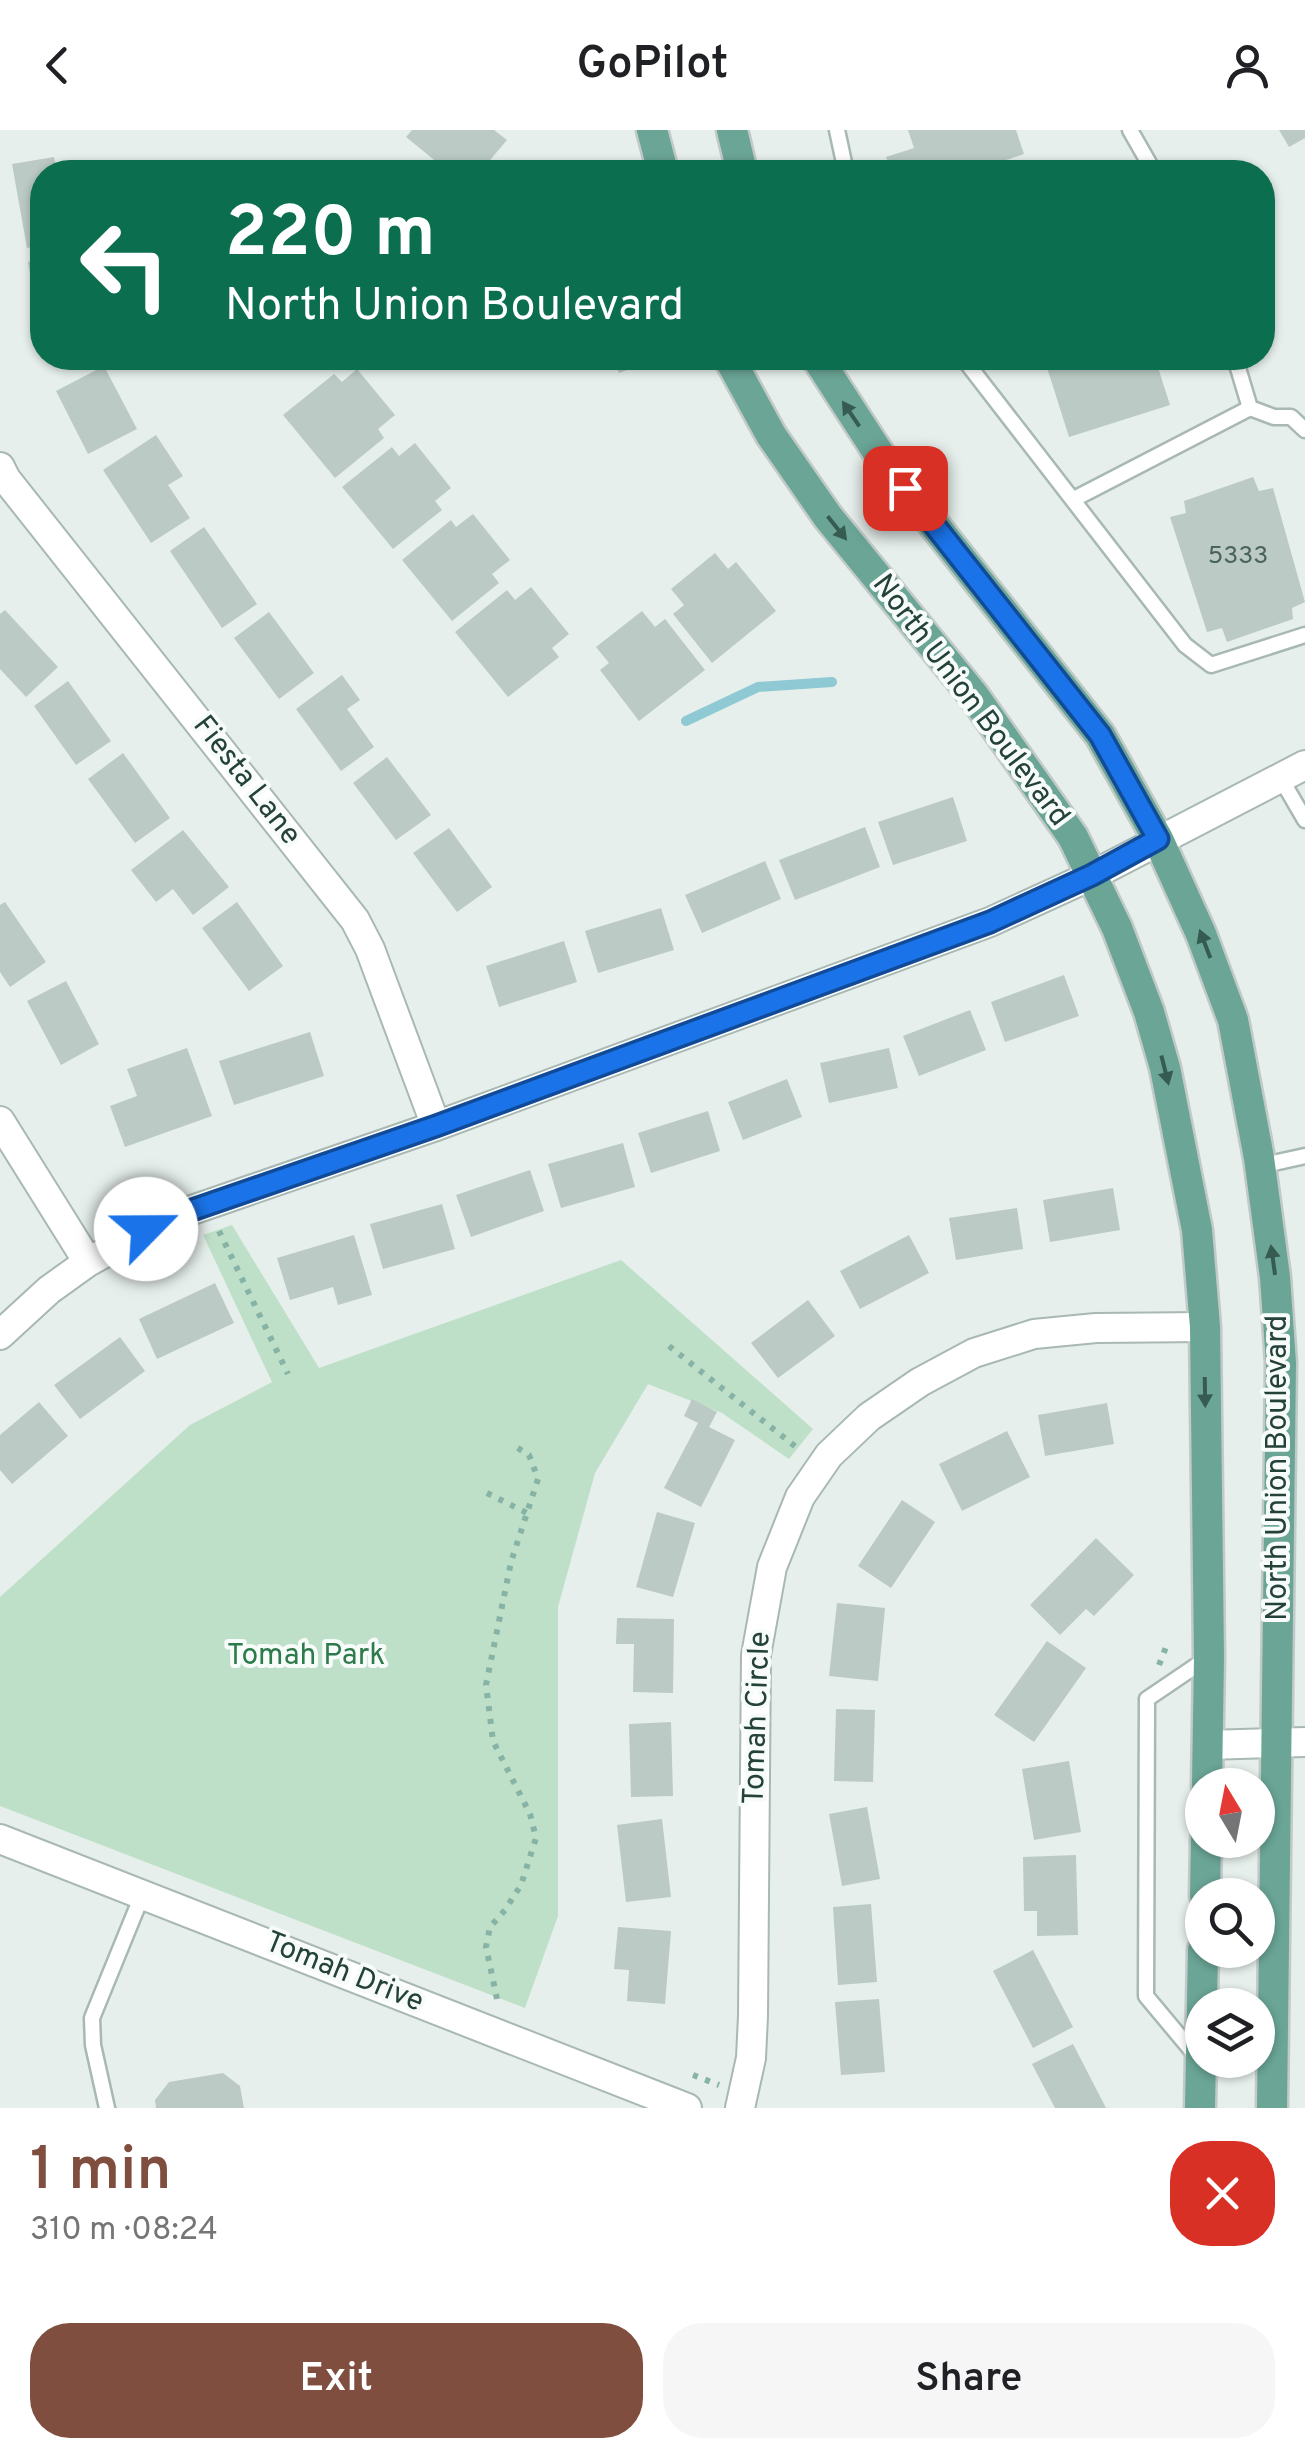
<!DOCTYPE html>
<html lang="en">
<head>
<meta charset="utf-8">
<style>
	body { margin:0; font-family:Overpass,sans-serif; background:#f6f6f6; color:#202124; height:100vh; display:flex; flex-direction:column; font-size:38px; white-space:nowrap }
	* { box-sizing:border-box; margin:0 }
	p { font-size:32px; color:#757577 }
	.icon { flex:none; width:55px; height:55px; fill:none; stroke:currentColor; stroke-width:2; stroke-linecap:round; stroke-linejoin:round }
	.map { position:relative; height:1978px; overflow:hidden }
	.panel { display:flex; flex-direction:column; background:#fff; flex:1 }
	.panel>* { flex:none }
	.banner { position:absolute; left:30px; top:30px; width:1245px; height:210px; border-radius:40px; box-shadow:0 2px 8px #0004; background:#0b6e4f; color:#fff; overflow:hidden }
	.needle { width:65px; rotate:350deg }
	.fabs { position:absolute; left:1185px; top:1638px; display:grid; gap:20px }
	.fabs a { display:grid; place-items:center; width:90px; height:90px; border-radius:50%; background:#fff; box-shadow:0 2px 8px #0004; font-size:50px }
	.pin { position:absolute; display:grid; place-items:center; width:85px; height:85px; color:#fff; margin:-42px; border-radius:20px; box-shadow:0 5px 15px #0006 }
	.me { position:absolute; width:110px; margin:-55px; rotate:67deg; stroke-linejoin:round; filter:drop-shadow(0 0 8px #0008) }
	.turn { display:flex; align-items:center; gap:35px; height:210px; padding:0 30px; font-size:45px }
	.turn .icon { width:130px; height:130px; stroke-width:2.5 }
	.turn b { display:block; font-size:70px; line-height:85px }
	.round { display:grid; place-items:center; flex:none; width:105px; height:105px; border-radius:40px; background:#f6f6f6 }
	.summary { display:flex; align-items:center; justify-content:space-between; height:170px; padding:0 30px }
	h1 { font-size:60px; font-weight:600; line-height:75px; color:#7f4e3f }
	.action { display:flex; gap:20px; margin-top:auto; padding:20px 30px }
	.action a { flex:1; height:115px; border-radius:40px; background:#7f4e3f; color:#fff; font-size:40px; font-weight:600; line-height:115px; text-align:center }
	.action a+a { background:#f6f6f6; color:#202124 }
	header { display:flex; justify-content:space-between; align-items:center; height:130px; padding:0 30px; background:#fff; font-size:45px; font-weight:600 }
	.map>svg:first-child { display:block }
	.green { fill:#bfe0c8 }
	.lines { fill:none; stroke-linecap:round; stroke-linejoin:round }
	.stream { stroke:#8ec9d4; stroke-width:10 }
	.building { fill:#bbcac4 }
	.lane-casing { stroke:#a8b8b2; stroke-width:19 }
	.street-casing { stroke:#a8b8b2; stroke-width:32 }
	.primary-casing { stroke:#c2cac8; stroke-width:35 }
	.path { stroke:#86b3a5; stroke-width:6; stroke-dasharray:5 8; stroke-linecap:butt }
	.lane { stroke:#fff; stroke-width:14 }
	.street { stroke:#fff; stroke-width:28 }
	.primary { stroke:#6aa596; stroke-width:30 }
	.oneway { fill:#365b51 }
	.route-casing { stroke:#114b97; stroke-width:25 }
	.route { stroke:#1a73e8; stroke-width:18 }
	.labels { text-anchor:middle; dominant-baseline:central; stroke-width:8; stroke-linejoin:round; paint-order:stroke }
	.number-label { font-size:25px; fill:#4a645c }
	.street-label { font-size:30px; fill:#24423a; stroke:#f7fbf9 }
	.park-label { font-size:30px; fill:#2d7a4b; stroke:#f7fbf9 }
</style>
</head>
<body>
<header><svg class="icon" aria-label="back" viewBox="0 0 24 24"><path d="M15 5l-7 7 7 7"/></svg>GoPilot<svg class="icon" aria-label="person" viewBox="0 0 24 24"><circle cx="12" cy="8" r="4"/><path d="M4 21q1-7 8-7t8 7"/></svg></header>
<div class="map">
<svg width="1305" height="1978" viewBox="0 0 1305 1978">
	<rect width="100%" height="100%" fill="#e6efeb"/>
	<path class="green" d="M232,1095L319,1238L621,1130L813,1299L789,1329L722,1283L648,1254L595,1343L558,1477V1786L525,1878L0,1676V1467L190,1295L272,1252L203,1105Z"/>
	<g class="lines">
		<path class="stream" d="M686,591L758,557L832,552"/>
	</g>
	<path class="building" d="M412,0H494L507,10L480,42H449L406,7Z
		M908,0H1016L1024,24L994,34L997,42H892L886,27L914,18Z
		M1279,0H1305V8L1289,17Z
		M54,27L57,42H42V115L27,118L12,34Z
		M42,129V200H41L28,132Z
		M613,228H658L619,243Z
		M1044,228H1155L1170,275L1069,307Z
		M104,236L137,299L88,324L56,261Z
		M357,239L395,285L378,299L384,308L335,348L283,285L334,244L342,252Z
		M156,305L183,346L168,355L190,388L151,413L103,340Z
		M415,313L451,358L435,371L442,380L393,419L342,357L392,317L399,326Z
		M1253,347L1259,361L1273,358L1305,472L1292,478L1293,489L1227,512L1222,498L1207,502L1170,387L1186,383L1184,371Z
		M473,384L510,430L492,444L499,453L452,491L402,430L451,390L456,397Z
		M204,397L257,474L222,498L170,421Z
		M715,423L728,439L736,432L776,481L712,533L673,484L684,475L671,459Z
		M531,457L569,504L552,518L559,527L508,567L455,502L507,460L515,470Z
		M5,480L58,537L26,567L0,539V484Z
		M642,481L655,497L665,489L705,540L639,591L600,540L609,533L596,517Z
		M269,482L314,543L279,569L234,508Z
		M342,545L360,570L347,579L374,617L341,641L296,579Z
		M68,551L111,611L76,635L34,576Z
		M123,623L170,688L135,713L88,649Z
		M387,627L431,685L396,710L353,653Z
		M953,667L967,711L893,735L878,692Z
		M865,697L880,737L795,770L779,730Z
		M449,698L492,757L457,782L413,723Z
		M183,700L229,757L193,785L173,759L156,772L131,740Z
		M765,731L781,769L702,803L685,765Z
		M5,772L46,832L10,857L0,842V775Z
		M237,772L283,836L249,861L202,798Z
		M661,778L674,820L598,843L585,801Z
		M564,811L577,852L499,877L486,836Z
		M1064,845L1079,886L1005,912L991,872Z
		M66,851L99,914L61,935L27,871Z
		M970,880L986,920L919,946L903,906Z
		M310,902L324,946L234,975L219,931Z
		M187,918L212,986L125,1017L110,976L137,966L127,939Z
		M889,918L898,958L829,973L820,933Z
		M787,949L802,987L743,1010L728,972Z
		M708,981L720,1021L651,1043L638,1003Z
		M623,1013L635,1057L561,1078L548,1034Z
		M530,1040L544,1081L471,1107L456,1065Z
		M1113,1058L1120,1100L1050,1112L1043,1070Z
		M442,1074L455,1119L383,1139L370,1094Z
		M1017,1078L1023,1119L956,1130L949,1088Z
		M354,1105L372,1165L338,1175L333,1157L290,1170L277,1128Z
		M909,1105L929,1143L860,1179L840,1141Z
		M215,1153L234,1193L157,1229L139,1189Z
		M808,1170L835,1206L778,1248L751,1213Z
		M120,1207L145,1241L80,1289L54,1255Z
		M692,1269L717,1282L709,1297L735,1310L701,1377L664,1358L698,1293L684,1286Z
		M39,1272L68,1306L12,1354L0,1340V1305Z
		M1107,1273L1114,1314L1045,1326L1038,1285Z
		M1007,1301L1030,1347L962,1381L939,1334Z
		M902,1370L935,1392L891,1458L858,1436Z
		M657,1382L695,1393L673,1467L636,1457Z
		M1096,1408L1134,1445L1094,1486L1086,1479L1060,1505L1030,1475Z
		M837,1473L885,1478L878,1551L829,1546Z
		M617,1488L674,1489L673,1563L633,1562L634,1514H616Z
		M1047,1511L1086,1538L1034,1612L994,1585Z
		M836,1579L875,1580L873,1652L834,1651Z
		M671,1592L673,1666L631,1667L629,1594Z
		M1069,1631L1081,1702L1034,1710L1022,1639Z
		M867,1677L880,1749L842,1756L829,1684Z
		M662,1689L671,1767L626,1772L617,1695Z
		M1076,1725L1078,1805L1037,1806V1781H1024L1023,1727Z
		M871,1774L877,1852L838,1855L833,1777Z
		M618,1797L671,1801L665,1874L627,1871L629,1840L614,1839Z
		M1033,1820L1073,1897L1033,1918L993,1841Z
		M879,1869L885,1942L841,1945L835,1872Z
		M1073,1914L1106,1978H1055L1032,1934Z
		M223,1943L240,1956L244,1978H156L155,1970L169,1952Z"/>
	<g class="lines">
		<g class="lane-casing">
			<path id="lane" d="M837,0L846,42
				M1130,0L1154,42
				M963,228L1185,515L1211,535L1305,505
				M1235,228L1250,278L1274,287H1291L1305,300
				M1074,369L1250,278
				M1280,647L1305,690
				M1260,1036L1305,1026
				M1197,1927L1146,1866L1147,1569L1206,1529
				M107,1978L93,1915L92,1888L143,1763"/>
		</g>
		<g class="street-casing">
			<path id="street" d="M0,337L6,349L355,790L370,819L436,996
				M0,991L88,1132
				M0,1205L49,1160L88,1132L166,1089L436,996L990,792L1093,745L1305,635
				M1208,1615L1305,1612
				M0,1709L687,1978
				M740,1978L751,1928L753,1886L756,1525L772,1437L800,1367L829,1325L869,1287L920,1252L974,1223L1034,1204L1096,1198L1205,1197"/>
		</g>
		<g class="primary-casing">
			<path id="primary" d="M652,0L663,42
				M732,0L742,42
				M729,228L771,305L828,387L974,566L1073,707L1117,798L1149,882L1165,938L1197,1100L1205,1197L1209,1527L1207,1655
				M817,228L883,330L1100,605L1158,709L1201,804L1233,890L1259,1028L1275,1147L1281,1233L1272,1978
				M1205,1765L1206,1710
				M1200,1978L1203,1820"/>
		</g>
		<path class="path" d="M219,1101L288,1244
			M669,1216L801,1321
			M487,1363L527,1383
			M1159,1535L1166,1517
			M497,1869L486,1817L490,1797L505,1780L521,1755L536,1708L530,1684L493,1611L486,1555L511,1432L538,1349L529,1325L513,1315
			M693,1945L719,1955"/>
		<use href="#lane" class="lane"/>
		<use href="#street" class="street"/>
		<use href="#primary" class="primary"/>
	</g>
	<defs><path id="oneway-solid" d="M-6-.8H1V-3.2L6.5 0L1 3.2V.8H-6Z" transform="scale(2.5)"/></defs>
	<g class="oneway">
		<use href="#oneway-solid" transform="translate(851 284) rotate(-124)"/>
		<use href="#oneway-solid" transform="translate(837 398) rotate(51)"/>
		<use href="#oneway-solid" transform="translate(1205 814) rotate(-111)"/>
		<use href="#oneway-solid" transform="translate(1165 940) rotate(76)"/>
		<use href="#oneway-solid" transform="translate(1273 1130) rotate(-98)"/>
		<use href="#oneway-solid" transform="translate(1205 1262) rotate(89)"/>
	</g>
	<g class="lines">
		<g class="route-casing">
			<path id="route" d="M146,1099L166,1089L436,996L990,792L1092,745L1158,709L1100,605L905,358"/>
		</g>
		<use href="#route" class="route"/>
	</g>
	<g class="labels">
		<g class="number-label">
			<text x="1238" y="427">5333</text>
		</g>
		<g class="street-label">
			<text transform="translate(970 571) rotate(53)">North Union Boulevard</text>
			<text transform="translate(246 651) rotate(52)">Fiesta Lane</text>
			<text transform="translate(1278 1338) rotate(-90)">North Union Boulevard</text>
			<text transform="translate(758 1588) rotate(-88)">Tomah Circle</text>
			<text transform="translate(344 1843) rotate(22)">Tomah Drive</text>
		</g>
		<g class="park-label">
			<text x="306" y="1526">Tomah Park</text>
		</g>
	</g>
</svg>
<div class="fabs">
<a><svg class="needle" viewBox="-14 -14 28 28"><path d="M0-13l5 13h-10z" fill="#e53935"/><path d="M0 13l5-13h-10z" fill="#757577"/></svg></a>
<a><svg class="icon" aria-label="search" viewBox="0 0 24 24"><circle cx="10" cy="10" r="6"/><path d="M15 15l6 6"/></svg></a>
<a><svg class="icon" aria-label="layers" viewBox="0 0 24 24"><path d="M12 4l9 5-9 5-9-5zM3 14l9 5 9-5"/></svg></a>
</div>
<div class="pin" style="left:905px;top:358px;background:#d93025"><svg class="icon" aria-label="arrive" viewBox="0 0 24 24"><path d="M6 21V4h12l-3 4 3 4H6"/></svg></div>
<svg class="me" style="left:146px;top:1099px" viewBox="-20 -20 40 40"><circle r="19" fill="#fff"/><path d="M0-13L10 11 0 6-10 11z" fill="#1a73e8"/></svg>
<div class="banner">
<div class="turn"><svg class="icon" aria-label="left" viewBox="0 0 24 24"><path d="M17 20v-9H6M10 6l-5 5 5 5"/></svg><div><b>220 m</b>North Union Boulevard</div></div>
</div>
</div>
<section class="panel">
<div class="summary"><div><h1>1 min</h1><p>310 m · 08:24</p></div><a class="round" style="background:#d93025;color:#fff"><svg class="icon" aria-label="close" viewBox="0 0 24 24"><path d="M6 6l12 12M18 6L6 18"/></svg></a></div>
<div class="action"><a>Exit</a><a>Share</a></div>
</section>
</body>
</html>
